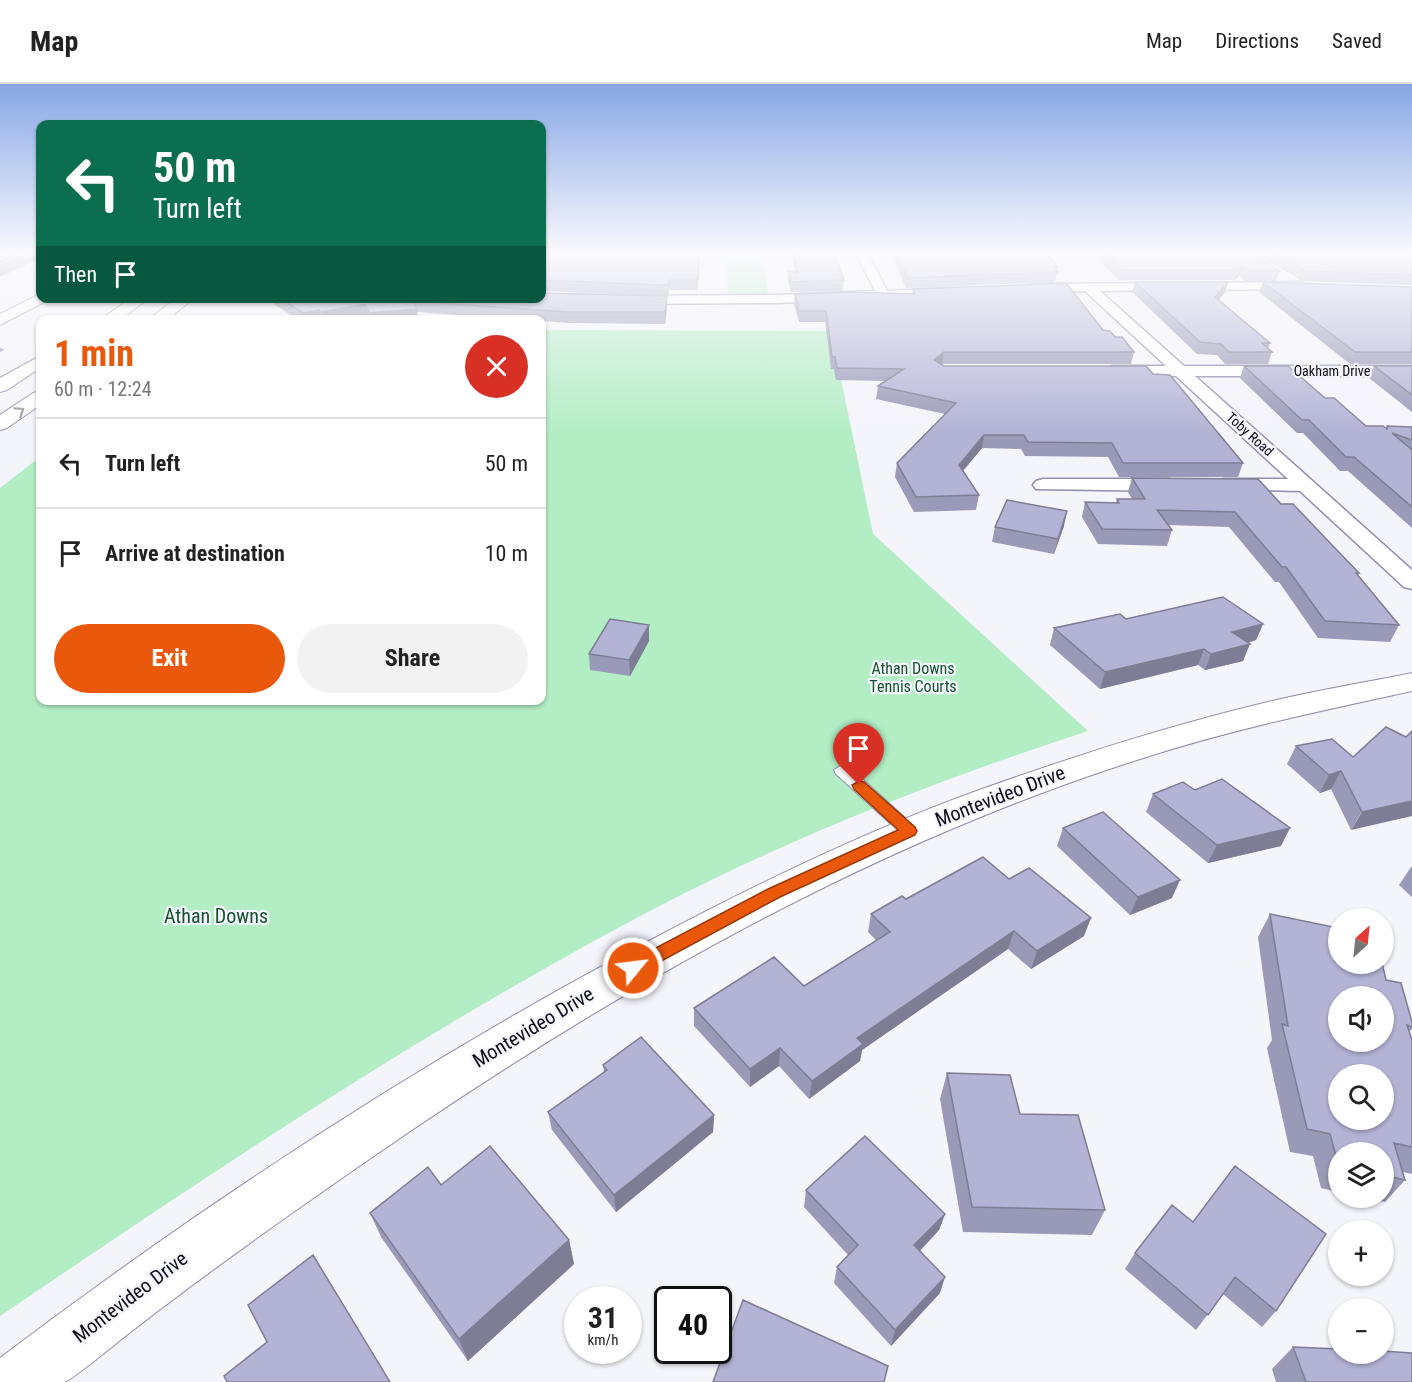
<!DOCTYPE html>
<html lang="en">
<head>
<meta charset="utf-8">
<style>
	body { margin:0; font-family:"Roboto Condensed",sans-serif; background:#f2f2f2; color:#222; height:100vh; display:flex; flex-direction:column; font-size:22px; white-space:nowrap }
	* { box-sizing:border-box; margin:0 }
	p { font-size:20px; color:#767676 }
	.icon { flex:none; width:33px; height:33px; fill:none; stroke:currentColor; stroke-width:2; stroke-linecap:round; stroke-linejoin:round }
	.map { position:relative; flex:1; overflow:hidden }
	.panel { position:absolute; left:36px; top:231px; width:510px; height:390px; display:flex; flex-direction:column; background:#fff; border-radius:12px; box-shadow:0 2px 4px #0004 }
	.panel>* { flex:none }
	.banner { position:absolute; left:36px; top:36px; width:510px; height:183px; border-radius:12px; box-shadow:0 2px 4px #0004; background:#0b6e4f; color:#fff; overflow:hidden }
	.needle { width:39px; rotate:27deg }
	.fabs { position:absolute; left:1328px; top:824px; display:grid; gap:12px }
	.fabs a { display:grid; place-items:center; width:66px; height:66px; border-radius:50%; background:#fff; box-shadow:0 2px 4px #0004; font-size:30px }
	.speed { position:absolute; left:564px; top:1202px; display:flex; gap:12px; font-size:30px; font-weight:700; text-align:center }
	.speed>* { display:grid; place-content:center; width:78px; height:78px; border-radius:50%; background:#fff; box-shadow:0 2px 4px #0004; line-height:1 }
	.speed small { font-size:15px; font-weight:400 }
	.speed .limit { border:3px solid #111; border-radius:9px; background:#fff; color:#111 }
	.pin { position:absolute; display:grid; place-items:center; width:51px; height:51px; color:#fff; margin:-62px -26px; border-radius:50% 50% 50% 0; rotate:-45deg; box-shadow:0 0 6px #0007 }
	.pin .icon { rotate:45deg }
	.me { position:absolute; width:66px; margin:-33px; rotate:61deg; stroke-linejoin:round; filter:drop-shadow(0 0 4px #0008) }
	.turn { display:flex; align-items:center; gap:21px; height:126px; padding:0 18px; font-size:27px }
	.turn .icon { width:78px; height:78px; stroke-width:2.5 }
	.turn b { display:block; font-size:42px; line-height:51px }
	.then { display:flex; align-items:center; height:57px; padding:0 18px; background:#0003; gap:12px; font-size:22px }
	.round { display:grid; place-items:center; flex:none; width:63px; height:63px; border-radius:32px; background:#f2f2f2 }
	.overview { display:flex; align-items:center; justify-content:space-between; height:102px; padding:0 18px }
	h1 { font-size:36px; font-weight:700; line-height:45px; color:#ea580c }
	.primary-button { display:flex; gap:12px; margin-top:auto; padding:12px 18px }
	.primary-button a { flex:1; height:69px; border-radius:36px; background:#ea580c; color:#fff; font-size:24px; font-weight:700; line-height:69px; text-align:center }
	.primary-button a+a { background:#f2f2f2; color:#222 }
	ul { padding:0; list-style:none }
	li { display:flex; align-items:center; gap:18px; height:90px; padding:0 18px; border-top:2px solid #e0e0e0 }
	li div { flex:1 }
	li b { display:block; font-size:22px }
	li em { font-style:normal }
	header { display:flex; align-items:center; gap:36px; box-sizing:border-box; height:84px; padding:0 30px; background:#fff; border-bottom:2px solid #e0e0e0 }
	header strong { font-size:28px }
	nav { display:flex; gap:33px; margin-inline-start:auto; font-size:21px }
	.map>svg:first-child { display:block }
	.green { fill:#b2edc4 }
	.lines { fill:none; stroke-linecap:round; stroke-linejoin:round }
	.stream { fill:#9592e0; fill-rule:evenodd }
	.service-casing { stroke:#8e8eae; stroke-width:2 }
	.minor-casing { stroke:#8e8eae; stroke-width:3 }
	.tertiary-casing { stroke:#8e8eae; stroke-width:2 }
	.secondary-casing { stroke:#8e8eae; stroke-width:2 }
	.motorway-casing { stroke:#8e8eae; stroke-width:2 }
	.service { fill:#fff; fill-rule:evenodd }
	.minor { fill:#fff; fill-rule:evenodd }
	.tertiary { fill:#fff; fill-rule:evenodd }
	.secondary { fill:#fff; fill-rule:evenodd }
	.motorway { fill:#fff; fill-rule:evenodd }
	.wall { fill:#999ab7 }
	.shaded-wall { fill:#7d7d95 }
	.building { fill:#b2b3d5; stroke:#7d7d95; stroke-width:1.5; fill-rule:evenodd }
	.oneway { stroke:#9f9fa3 }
	.route { fill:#ea580c; stroke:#983908; stroke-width:1.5 }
	.labels { text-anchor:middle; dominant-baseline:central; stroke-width:4.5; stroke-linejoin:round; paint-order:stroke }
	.far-street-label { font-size:14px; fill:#0e0e1a; stroke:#f4f4fb }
	.park-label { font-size:16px; fill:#155230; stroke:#f4f4fb }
	.near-street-label { font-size:20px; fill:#0e0e1a; stroke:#f4f4fb }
	.near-park-label { font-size:20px; fill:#155230; stroke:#f4f4fb }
</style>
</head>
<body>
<header>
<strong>Map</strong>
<nav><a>Map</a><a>Directions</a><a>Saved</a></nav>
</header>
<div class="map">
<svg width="1412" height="1298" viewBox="0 0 1412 1298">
	<rect width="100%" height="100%" fill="#f4f4fb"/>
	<path class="green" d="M725,170H762L768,210L728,211Z
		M542,246L831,247L873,450L1088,647C971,685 857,728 745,780C664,817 586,861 509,905C334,1006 167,1119 0,1232V404L40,373V616H542Z"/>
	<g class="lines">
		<path class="stream" d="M0,264L3,265L4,266L0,268Z"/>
		<g class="service-casing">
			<path id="service" d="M842,681L848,682L915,743L917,747L915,751H903L836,690L834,686Z"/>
		</g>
		<g class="minor-casing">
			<path id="minor" d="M856,170H868L887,207L950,204L956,208L950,212L776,219L628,220L621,216L628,212L776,211L875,207Z
				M1301,198L1307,202L1305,205L1100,207L1184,282H1412V292H1195L1412,486V505L1404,503L1300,407L1217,405L1214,401L1217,397L1224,395H1288L1176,292L1106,290L1104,287L1112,282H1166L1085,207L1032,208L1026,204L1032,200Z
				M1043,395H1169L1176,397L1179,401L1176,405L1169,407L1036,405L1033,401L1036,397Z"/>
		</g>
		<g class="tertiary-casing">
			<path id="tertiary" d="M1412,589V607C1320,627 1229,646 1140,675C845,769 574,930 322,1108C256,1154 191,1201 128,1250C116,1259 74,1295 64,1298C51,1298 16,1298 0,1298V1274C205,1119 421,977 649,857C756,800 868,746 982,705C1075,672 1168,642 1264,619C1313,607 1363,599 1412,589Z"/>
		</g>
		<g class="secondary-casing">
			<path id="secondary" d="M40,210V214H48L46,217L0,241V230Z"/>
		</g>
		<g class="motorway-casing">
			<path id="motorway" d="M131,214H149L120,236H100Z
				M176,214H194L167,236H148Z
				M40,272V284L7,306L0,308V294Z
				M40,307V321L7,344L0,346V331L33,309Z"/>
		</g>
		<use href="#service" class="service"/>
		<use href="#minor" class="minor"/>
		<use href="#tertiary" class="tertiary"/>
		<use href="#secondary" class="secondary"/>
		<use href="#motorway" class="motorway"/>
	</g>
	<path class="wall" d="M0,170H40L8,174L0,173Z
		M542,170H699L698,206H669V211L659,212L542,207Z
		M791,170H835L844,196L843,207L791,208L788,197V187L795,188Z
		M891,170H1047L1058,183L1055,198L906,204Z
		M1092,170H1253L1280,187L1276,197H1244L1239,192L1235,196H1119Z
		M1256,170H1412V201L1302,197Z
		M1135,198H1228L1225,208L1219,216L1270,259L1268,264L1272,268L1268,280H1225L1217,271L1197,270L1132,208Z
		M1263,198L1412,203V280H1350L1259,208Z
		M913,205L1103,246L1115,253L1134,268L1131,280H941L944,282L1153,290L1243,379L1238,393H1119L1108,373L1025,372L1021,365L982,364L963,387L979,411L976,426L914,428L895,393L897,379L945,330L876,315L878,302L885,297L836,296L834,285H831L825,238H799L794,220L795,210H912Z
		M667,212V223L665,240L569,239L542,237V236H524L417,228L418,236H370L368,231L342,236H298L274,220L273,214H542Z
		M1244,282L1325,314L1366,342L1386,345L1387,342L1412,343V444L1348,387H1340L1303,349H1297L1240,294Z
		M1374,282H1412V328L1369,294Z
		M1132,394L1281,420L1359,489L1358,492L1399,541L1390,558L1318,554L1279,498H1275L1229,443L1168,441L1172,446L1167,462L1098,460L1082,433L1085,418L1116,419L1117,415H1132L1128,408Z
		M1064,442L1054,470L992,458L995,443Z
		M1126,535L1263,540L1256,556L1248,559L1243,577L1205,586L1198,581L1100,605L1050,561L1054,544Z
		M649,557L630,592L590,586L589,570Z
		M1406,653L1351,746L1331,705L1320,709L1287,680L1296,662L1353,673Z
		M1195,706L1281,762L1208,779L1146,728L1153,710Z
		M1063,744L1172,814L1130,831L1057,762Z
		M1411,783H1412V813L1399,801Z
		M1009,795L1084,852L1031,885L1008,865L862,966L860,977L809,1015L779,982L750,1003L694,942V924L804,902L877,857L868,848L871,830L906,815Z
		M1270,830L1386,896L1412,938V945L1409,948L1412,956V1090L1403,1088L1405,1096L1385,1118L1361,1113H1383V1068H1338V1108L1321,1104L1313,1072L1290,1068L1267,964L1272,956L1258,853Z
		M603,981L714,1031L713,1048L616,1128L552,1046L548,1028L604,988Z
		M947,989L1020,1030L1105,1126L1092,1151L963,1148L940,1015Z
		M806,1106L945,1130L939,1146L920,1167L940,1209L891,1262L834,1199L837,1183L848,1171L804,1123Z
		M1172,1121L1276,1227L1262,1243L1223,1210L1196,1246L1125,1185L1135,1169Z
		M370,1129L569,1156L574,1180L468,1277L381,1153Z
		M1293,1263L1412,1298H1276L1272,1285Z"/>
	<path class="shaded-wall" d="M27,170H40V174L0,193V183Z
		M1242,182L1239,192L1235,196L1238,186Z
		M1228,198L1225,208L1212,223L1215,213Z
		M667,212V223L665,240V228Z
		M366,220L368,231L342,236H323L321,228Z
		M417,225L418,236H370L369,229Z
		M319,226L321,236H304L303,229Z
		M944,268L942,280L932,288L934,276Z
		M984,351L982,364L956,395L959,381Z
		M1067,427L1064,442L1054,470L1058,455Z
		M1263,540L1256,556L1225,564L1232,548Z
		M649,541V557L630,592L629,576Z
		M1250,560L1243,577L1205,586L1211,570Z
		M1204,565L1198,581L1100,605L1105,588Z
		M1341,687L1331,705L1320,709L1329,691Z
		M1412,717V732L1351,746L1362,728Z
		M1290,744L1281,762L1208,779L1217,761Z
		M1180,796L1172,814L1130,831L1138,813Z
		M1091,834L1084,852L1031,885L1037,867Z
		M1014,847L1008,865L862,966L860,977L809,1015L812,997L857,954Z
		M780,964L779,982L750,1003V985Z
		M714,1031L713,1048L616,1128L614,1111Z
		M945,1130L939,1146L909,1178L914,1161Z
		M569,1156L574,1180L468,1277L459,1255Z
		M945,1193L940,1209L891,1262L895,1246Z"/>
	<path class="building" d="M16,170H27L0,183V177Z
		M542,170H699L698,196H669L668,201H659L542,196Z
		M794,170H835L844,196L791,198L788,187L798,189Z
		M896,170H1047L1058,183H1054L1058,188L908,194Z
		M1104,170H1253L1280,187L1248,186L1242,182L1238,186H1121Z
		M1276,170H1412V191L1305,187Z
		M1135,198H1228L1215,213L1270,259H1262L1272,268H1229L1221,260L1200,258Z
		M1263,198L1412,203V268H1355Z
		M1066,199L1103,246L1110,247L1115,253H1122L1134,268H944L934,276L944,282H1146L1153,290L1170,291L1243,379H1123L1112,359L1028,358L1024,351H984L959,381L979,411L916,413L897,379L956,319L878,302L904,285L837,284L835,273H832L826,227H799L795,210L849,208L915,210L913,205Z
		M542,209L667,212L665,228H568L413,217L417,225L369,229L366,220L321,228L319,226L303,229L280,214H542Z
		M1244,282H1288L1325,314H1334L1366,342H1383L1387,345V342L1412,343V356L1392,349L1412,366V423L1354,373H1346L1309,336H1302Z
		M1374,282H1412V311Z
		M1132,394L1258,395L1281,420H1293L1332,461L1359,489H1356L1399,541L1325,537L1286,483H1282L1235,428L1157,426L1172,446L1102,445L1085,418L1119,419L1117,415H1145Z
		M1007,416L1067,427L1058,455L995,443Z
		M1223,513L1263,540L1232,548L1250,560L1211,570L1204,565L1105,588L1054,544L1120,530L1126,535Z
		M610,535L649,541L629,576L589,570Z
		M1386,643L1406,653L1412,647V717L1362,728L1341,687L1329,691L1296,662L1332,655L1353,673Z
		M1222,695L1290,744L1217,761L1153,710L1183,698L1195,706Z
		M1103,728L1180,796L1138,813L1063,744Z
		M983,773L1009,795L1029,784L1091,834L1037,867L1014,847L857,954L863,960L812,997L780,964L750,985L694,924L774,873L804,902L890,848L871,830L902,812L906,815Z
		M1270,830L1338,844V879H1382L1386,896L1401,899L1412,938V943L1407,941L1412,956V1063L1394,1059L1405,1096L1383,1091V1068H1338V1079L1330,1050L1307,1045L1282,940L1288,942ZM1338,912H1383V957H1338ZM1338,990H1383V1035H1338Z
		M641,953L714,1031L614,1111L548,1028L607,986L603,981Z
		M947,989L1010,991L1020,1030L1078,1031L1105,1126L972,1123Z
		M865,1052L945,1130L914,1161L945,1193L895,1246L837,1183L858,1161L806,1106Z
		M490,1062L569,1156L459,1255L370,1129L428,1083L441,1101Z
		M1235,1082L1326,1150L1276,1227L1235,1193L1208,1231L1135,1169L1172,1121L1193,1138Z
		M313,1171L390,1298H227L224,1292L267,1258L248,1221Z
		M743,1216L888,1282L884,1298H713Z
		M1293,1263L1338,1265V1269H1383V1267L1412,1269V1298H1306Z"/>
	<defs><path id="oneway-chevron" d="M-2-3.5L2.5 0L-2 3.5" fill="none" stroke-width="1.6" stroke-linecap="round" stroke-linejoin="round" transform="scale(1.5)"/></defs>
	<use class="oneway" href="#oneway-chevron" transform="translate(20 327) rotate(-34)"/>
	<linearGradient id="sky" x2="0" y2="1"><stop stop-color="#87a6e5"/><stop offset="0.48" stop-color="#fafafd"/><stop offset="1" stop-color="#fafafd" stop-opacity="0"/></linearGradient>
	<rect width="1412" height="352" fill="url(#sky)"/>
	<path class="route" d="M859,697L864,698L915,743L917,747L915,751L780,813L639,889L633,891L627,889L624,884L627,879L768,805L898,746L854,705L852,701Z"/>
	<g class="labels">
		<g class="far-street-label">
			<text x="1332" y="287">Oakham Drive</text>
			<text transform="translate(1250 350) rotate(42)">Toby Road</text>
		</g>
		<g class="park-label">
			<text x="913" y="584">Athan Downs<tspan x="913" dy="18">Tennis Courts</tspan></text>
		</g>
		<g class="near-street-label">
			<text transform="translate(1000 712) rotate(-21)">Montevideo Drive</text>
			<text transform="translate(533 943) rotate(-31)">Montevideo Drive</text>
			<text transform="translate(130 1213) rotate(-37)">Montevideo Drive</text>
		</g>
		<g class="near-park-label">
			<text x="216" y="832">Athan Downs</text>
		</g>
	</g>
</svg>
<div class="fabs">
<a><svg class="needle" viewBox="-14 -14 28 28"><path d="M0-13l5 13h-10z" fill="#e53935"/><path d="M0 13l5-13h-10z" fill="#767676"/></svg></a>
<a><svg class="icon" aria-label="sound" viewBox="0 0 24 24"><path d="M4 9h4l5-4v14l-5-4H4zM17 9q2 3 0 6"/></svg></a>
<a><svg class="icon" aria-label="search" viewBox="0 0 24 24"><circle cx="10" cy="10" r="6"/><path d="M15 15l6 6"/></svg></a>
<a><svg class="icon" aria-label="layers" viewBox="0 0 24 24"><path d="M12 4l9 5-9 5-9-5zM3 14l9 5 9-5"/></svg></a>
<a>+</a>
<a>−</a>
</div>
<div class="speed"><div>31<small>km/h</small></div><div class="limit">40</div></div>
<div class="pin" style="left:859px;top:701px;background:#d93025"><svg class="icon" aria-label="arrive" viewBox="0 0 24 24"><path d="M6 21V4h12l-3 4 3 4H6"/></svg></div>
<svg class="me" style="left:633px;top:884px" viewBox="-20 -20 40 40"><circle r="17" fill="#ea580c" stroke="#fff" stroke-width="3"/><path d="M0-11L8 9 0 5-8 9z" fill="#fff"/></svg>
<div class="banner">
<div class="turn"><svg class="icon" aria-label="left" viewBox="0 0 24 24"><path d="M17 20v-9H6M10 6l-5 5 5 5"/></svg><div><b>50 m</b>Turn left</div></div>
<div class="then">Then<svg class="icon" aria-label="arrive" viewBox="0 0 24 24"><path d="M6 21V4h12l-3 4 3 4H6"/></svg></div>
</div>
<section class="panel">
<div class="overview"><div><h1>1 min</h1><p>60 m · 12:24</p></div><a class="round" style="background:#d93025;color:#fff"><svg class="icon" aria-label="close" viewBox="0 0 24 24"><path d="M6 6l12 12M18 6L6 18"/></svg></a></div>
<ul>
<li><svg class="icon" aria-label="left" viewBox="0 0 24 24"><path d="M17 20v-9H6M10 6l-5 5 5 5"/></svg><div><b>Turn left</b></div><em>50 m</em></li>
<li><svg class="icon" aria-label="arrive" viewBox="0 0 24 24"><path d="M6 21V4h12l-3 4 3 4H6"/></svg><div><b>Arrive at destination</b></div><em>10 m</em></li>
</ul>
<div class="primary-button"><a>Exit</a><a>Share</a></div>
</section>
</div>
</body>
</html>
